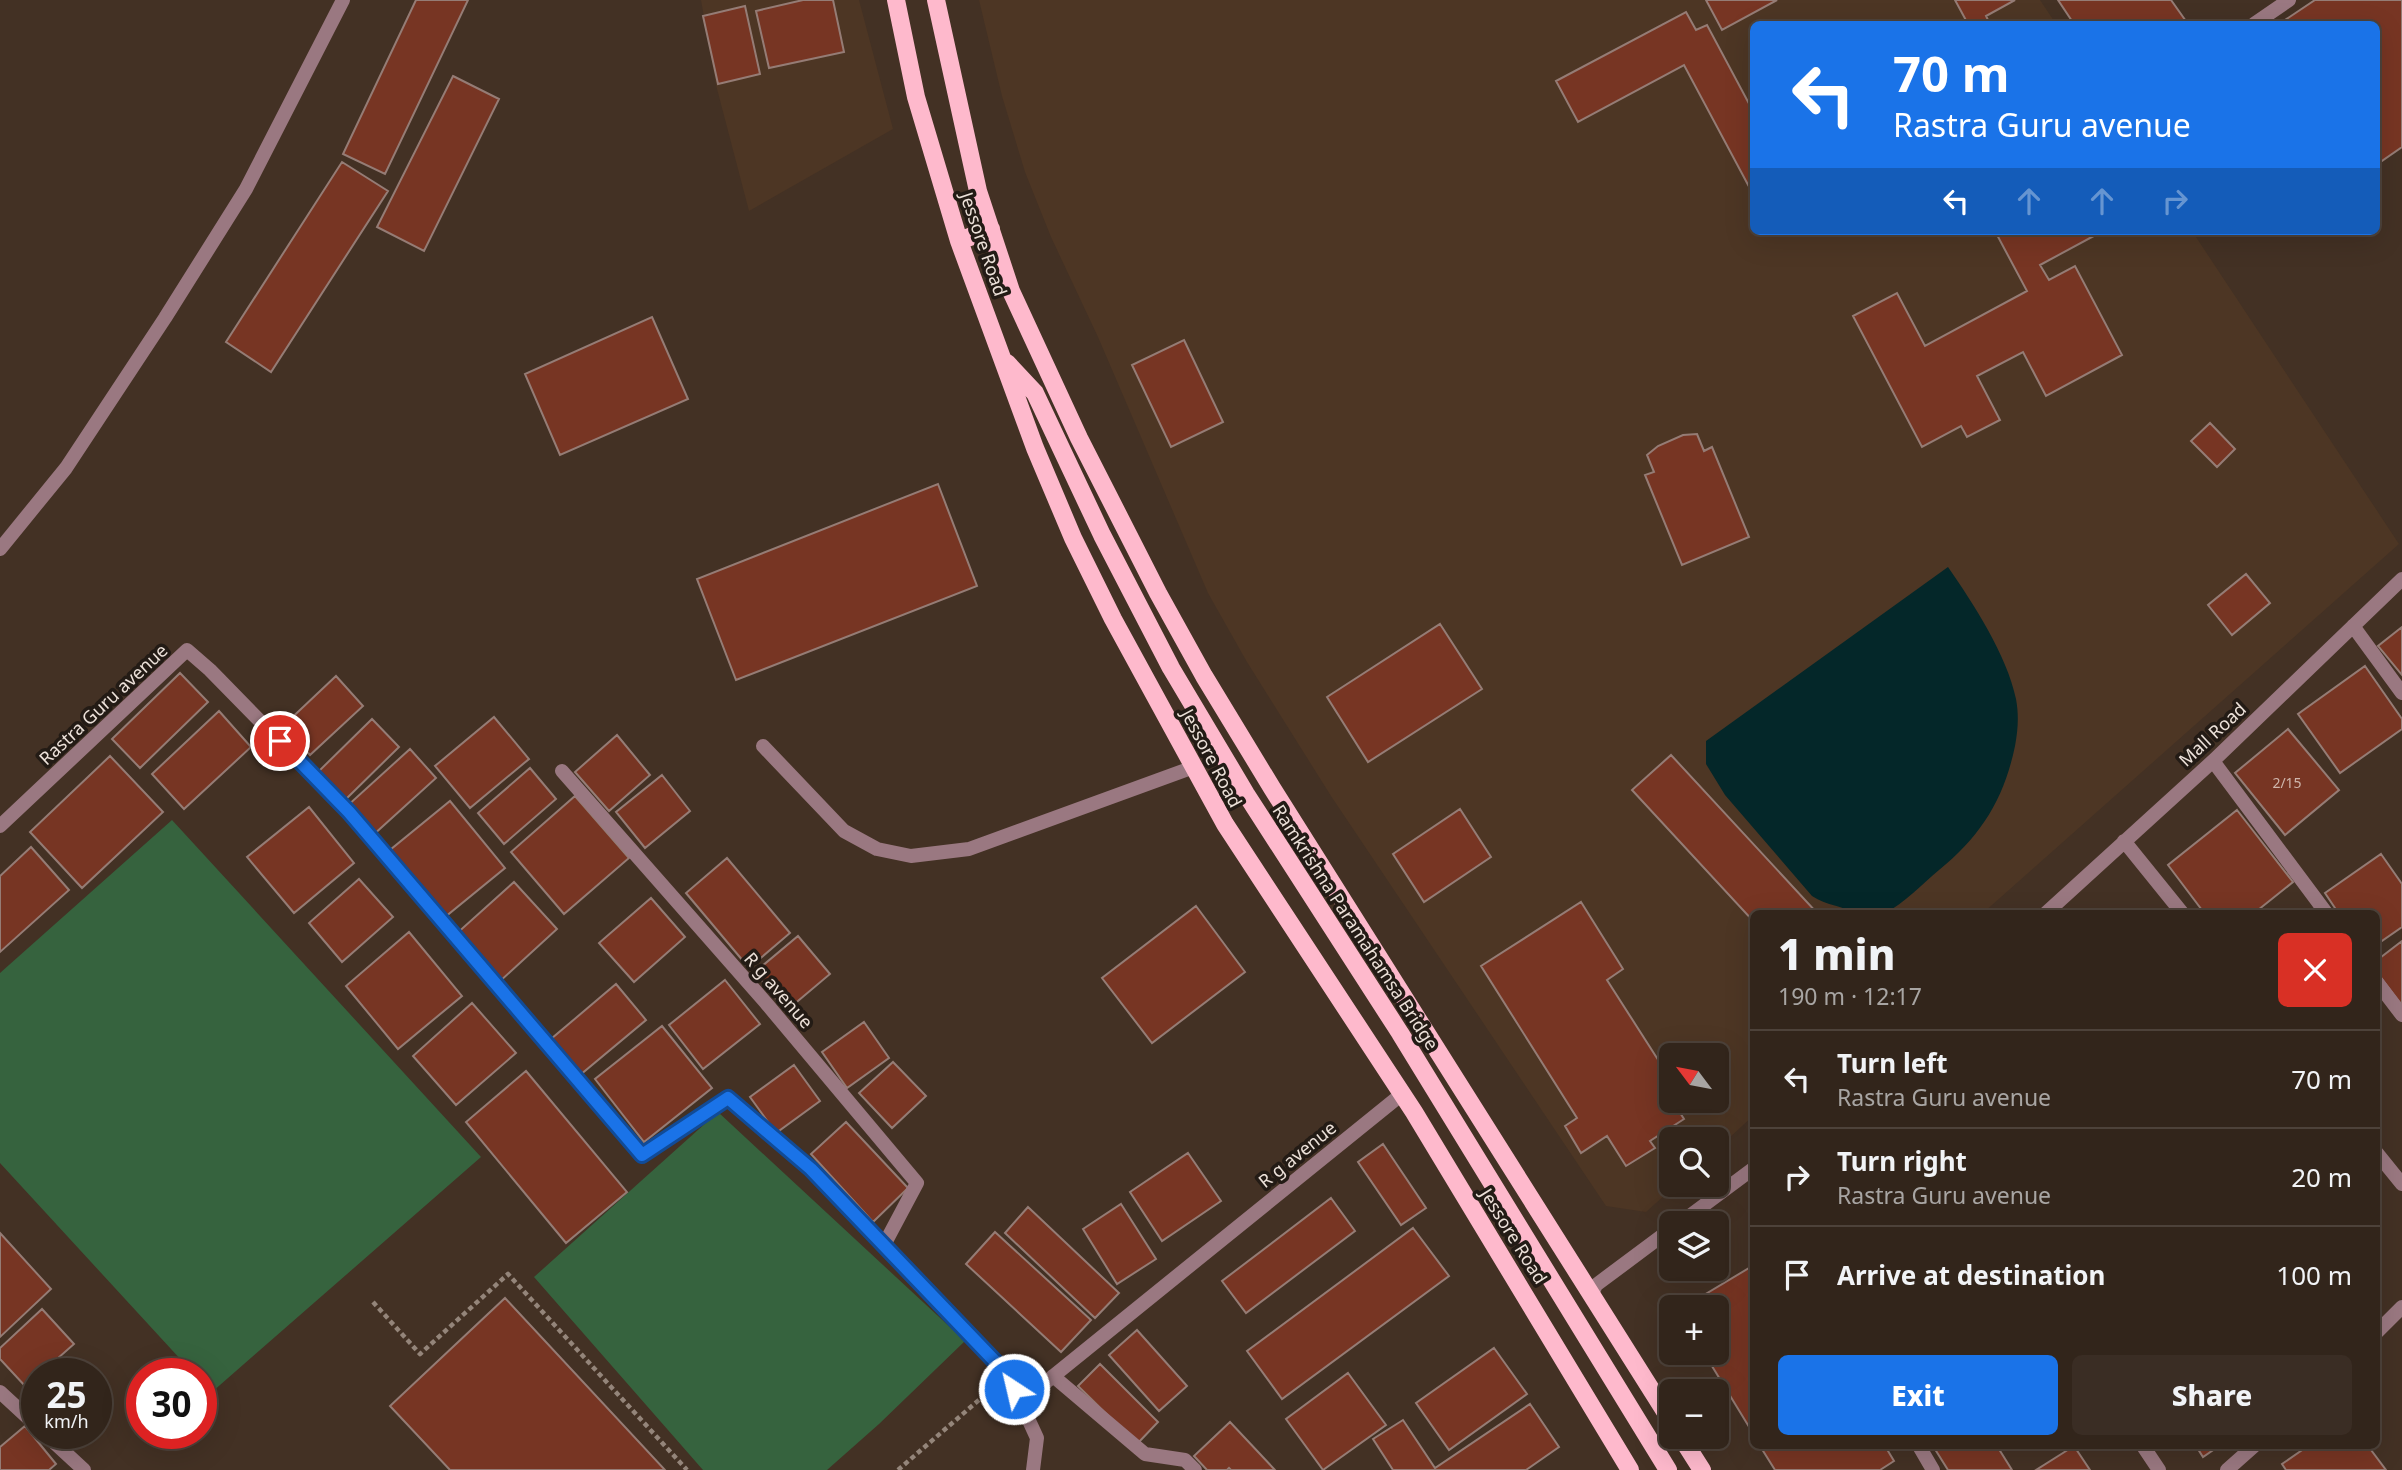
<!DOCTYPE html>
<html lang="en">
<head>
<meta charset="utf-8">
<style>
	body { margin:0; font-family:"Noto Sans",sans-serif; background:#3a2d24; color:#f1f3f6; height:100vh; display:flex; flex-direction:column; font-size:26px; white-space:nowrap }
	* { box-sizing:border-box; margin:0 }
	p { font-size:23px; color:#a8a5a3 }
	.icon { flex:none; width:38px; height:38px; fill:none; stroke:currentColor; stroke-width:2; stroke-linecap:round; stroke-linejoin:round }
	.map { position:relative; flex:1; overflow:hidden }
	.details { position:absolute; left:1750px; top:910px; width:630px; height:539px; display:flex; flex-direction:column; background:#32251b; border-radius:10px; box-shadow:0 7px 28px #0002,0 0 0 2px #4d423a }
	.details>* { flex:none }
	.top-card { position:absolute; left:1750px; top:21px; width:630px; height:214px; border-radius:10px; box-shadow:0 7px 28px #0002,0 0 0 2px #4d423a; background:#1a73e8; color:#fff; overflow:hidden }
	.needle { width:46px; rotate:302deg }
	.controls { position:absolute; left:1659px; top:1043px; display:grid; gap:14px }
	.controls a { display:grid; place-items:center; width:70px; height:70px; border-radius:10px; background:#32251b; box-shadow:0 7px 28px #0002,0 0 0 2px #4d423a; font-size:35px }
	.speed { position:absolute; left:21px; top:1358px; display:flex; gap:14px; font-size:35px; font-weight:700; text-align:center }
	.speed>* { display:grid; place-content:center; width:91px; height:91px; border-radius:50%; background:#32251b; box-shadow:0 7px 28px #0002,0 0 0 2px #4d423a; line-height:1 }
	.speed small { font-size:18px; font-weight:400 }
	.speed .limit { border:10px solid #d22; background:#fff; color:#111 }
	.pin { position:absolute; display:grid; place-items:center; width:60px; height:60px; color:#fff; margin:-30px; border:4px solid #fff; border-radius:50%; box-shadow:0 2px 7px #0007 }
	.me { position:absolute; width:77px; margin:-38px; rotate:325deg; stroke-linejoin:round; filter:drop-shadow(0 0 5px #0008) }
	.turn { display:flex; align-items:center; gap:24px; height:147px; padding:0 28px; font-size:32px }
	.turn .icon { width:91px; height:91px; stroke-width:2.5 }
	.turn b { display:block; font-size:49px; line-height:60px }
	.lanes { display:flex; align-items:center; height:66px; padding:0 28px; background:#0003; justify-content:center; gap:35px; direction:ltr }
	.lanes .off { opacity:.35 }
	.round { display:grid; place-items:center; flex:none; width:74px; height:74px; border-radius:10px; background:#3a2d24 }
	.summary { display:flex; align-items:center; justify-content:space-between; height:119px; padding:0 28px }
	h1 { font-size:42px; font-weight:800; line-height:52px }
	.primary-button { display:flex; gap:14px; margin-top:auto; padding:14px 28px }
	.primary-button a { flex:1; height:80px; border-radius:10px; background:#1a73e8; color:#fff; font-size:28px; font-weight:800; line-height:80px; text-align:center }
	.primary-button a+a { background:#3a2d24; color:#f1f3f6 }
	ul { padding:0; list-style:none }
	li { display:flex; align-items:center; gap:21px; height:98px; padding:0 28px; border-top:2px solid #4d423a }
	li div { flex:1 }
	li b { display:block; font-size:26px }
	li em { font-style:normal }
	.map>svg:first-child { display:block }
	.built { fill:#4d3624; fill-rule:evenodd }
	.green { fill:#36633e }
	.water { fill:#042729 }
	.building { fill:#773523; stroke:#957c75; stroke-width:2 }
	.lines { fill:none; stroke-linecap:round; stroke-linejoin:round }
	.path { stroke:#94857a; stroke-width:4.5; stroke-dasharray:5 3.5; stroke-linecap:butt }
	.lane { stroke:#9a7881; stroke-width:14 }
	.street { stroke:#9a7881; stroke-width:14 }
	.primary { stroke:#feb9cc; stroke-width:18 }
	.route-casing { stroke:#114b97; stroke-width:18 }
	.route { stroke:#1a73e8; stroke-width:12 }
	.labels { text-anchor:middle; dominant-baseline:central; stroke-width:7; stroke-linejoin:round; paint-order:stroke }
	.number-label { font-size:14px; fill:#cfb6ac }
	.street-label { font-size:18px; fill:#ece1d9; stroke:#231b15 }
</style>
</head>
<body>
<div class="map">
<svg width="2402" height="1470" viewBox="0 0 2402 1470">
	<rect width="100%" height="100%" fill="#433124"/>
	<path class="built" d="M701,0H859L893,129L749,211L716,85Z
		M979,0H2040L2056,24H1754V231H2192L2399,544L1983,913L1754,914L1753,1116L1717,1149V1139H1671V1185H1676L1646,1212L1606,1206L1331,796L1247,662L1208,593L1098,337L1051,237L1025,172L1002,96ZM1671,1055H1717V1101H1671Z"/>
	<path class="green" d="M172,820L481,1157L212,1392L201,1381V1374H194L0,1163V973Z
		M718,1112L965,1341L879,1424L827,1470H703L534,1277Z"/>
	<path class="water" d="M1948,567C1973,603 2007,655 2016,699C2019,715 2018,730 2015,746C2004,799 1981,836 1939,870C1923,883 1904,904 1885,913C1877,916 1863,914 1854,913C1841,905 1827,906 1812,896L1725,795L1706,764V741Z"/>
	<path class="building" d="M416,0H468L385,174L343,154Z
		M803,0H833L844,52L769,68L756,11Z
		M1706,0H1777L1722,30Z
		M1955,0H2015L1986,16L1990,24H1968Z
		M2058,0H2171L2188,24H2074Z
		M2315,0H2402V147L2376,165V24H2279Z
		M745,6L760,74L718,84L703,16Z
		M1686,12L1696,30L1707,25L1754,113V196L1684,65L1578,122L1556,81Z
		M453,76L499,99L424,251L377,227Z
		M342,162L388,191L271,372L226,342Z
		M2000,231H2103L2040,265L2049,280L2075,266L2122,355L2046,396L2023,352L1977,376L2000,420L1967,437L1961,426L1922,447L1853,316L1897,293L1925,346L2027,291L1996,233Z
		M652,317L688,399L560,455L525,374Z
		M1184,340L1223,422L1171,447L1132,365Z
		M2210,423L2235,449L2217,467L2191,441Z
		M1697,434L1704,451L1712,447L1749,537L1682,565L1645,475L1654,472L1647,455L1658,446L1683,435Z
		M938,484L977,586L736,680L697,579Z
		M2246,574L2270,603L2232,635L2208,605Z
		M1440,624L1482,689L1368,762L1327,697Z
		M2402,627V675L2378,646Z
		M2365,666L2402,719V729L2340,773L2298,714Z
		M180,673L208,702L140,768L112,739Z
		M336,676L363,706L310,755L283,726Z
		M219,711L251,747L184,809L152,774Z
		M494,717L529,759L470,808L435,766Z
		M372,719L399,747L344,801L317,773Z
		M2288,729L2339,790L2285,835L2235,773Z
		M617,735L650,775L609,811L575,772Z
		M410,749L436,778L372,836L346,807Z
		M1671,755L1818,914H1754V922L1632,790Z
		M110,756L163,812L82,888L30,832Z
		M530,768L556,799L504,844L478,813Z
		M662,775L690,811L645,848L616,812Z
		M575,796L629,858L564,914L511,852Z
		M450,801L505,868L445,917L390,850Z
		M309,807L354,863L294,913L247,857Z
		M1460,809L1491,857L1424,902L1393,854Z
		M2237,810L2293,882L2253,914H2205L2168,865Z
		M31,847L69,890L0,952V876Z
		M2381,854L2402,884V927L2376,945V914H2339L2325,893Z
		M727,858L790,933L749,968L686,893Z
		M359,879L393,917L342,962L309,923Z
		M514,882L557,929L498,983L455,935Z
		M651,898L685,937L634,982L599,943Z
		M1581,902L1623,969L1607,980L1671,1080V1085L1665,1089L1684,1119L1650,1141L1655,1148L1626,1166L1607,1136L1581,1153L1565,1126L1577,1118L1481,966Z
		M1196,906L1245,972L1152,1043L1102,978Z
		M409,932L462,996L398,1049L346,986Z
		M798,936L830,974L786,1011L755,972Z
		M2402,941V1006L2376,971V961Z
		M725,980L760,1024L703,1069L669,1025Z
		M616,984L646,1020L580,1075L551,1039Z
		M472,1003L516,1053L456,1105L413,1056Z
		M864,1022L889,1058L847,1088L822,1052Z
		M662,1026L712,1088L644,1142L595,1079Z
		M893,1062L926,1096L892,1128L859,1093Z
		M794,1065L820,1101L776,1133L750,1097Z
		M526,1071L627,1192L566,1243L466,1122Z
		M846,1122L908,1188L873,1222L811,1154Z
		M1383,1144L1426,1208L1401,1225L1358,1162Z
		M1188,1153L1221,1201L1162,1241L1130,1192Z
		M1331,1198L1355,1231L1246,1313L1222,1281Z
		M1121,1204L1156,1259L1117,1284L1083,1229Z
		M1028,1207L1119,1293L1095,1318L1005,1233Z
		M1413,1228L1449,1276L1282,1399L1247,1351Z
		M995,1232L1091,1320L1061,1352L966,1264Z
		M0,1233L51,1289L0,1337Z
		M1754,1265V1435L1704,1353H1717V1307H1684Z
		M505,1298L665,1470H450L390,1406Z
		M42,1309L74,1344L40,1374H37V1377L26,1387L0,1359V1348Z
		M1137,1330L1187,1386L1159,1411L1109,1355Z
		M1494,1348L1527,1394L1449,1450L1416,1403Z
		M1100,1364L1158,1422L1137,1444L1078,1386Z
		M1348,1373L1386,1425L1323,1470L1286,1419Z
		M1530,1404L1559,1447L1526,1470H1393L1373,1439L1403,1420L1435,1468Z
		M1230,1422L1275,1470H1231L1229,1468L1227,1470H1207L1194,1456Z
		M25,1426L56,1464L49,1470H0V1447Z
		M1760,1446H1885L1894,1461L1880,1470H1775Z
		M1933,1446H1997L2012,1470H1948Z
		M2074,1446L2090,1470H2036Z
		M2196,1446H2219L2203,1457Z
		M2308,1446H2368L2386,1470H2286L2282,1464Z"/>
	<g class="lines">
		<path class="path" d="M373,1302L420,1354L508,1274L687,1470
			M898,1470L987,1393"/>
		<path class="lane" d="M2254,24L2289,0
			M763,746L844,831L877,849L911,856L969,849L1194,767"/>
		<path class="street" d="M0,549L66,468L165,318L246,189L343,0
			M2353,626L2402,693
			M2213,761L2327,914
			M562,771L766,1003L917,1183L884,1245
			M0,826L187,650L210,670L349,812L642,1155L728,1099L812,1169L1008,1375L1037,1438L1033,1470
			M2124,841L2183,914
			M2045,914L2213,761L2402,579
			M2376,981L2402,1015
			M2376,1152L2402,1184
			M1680,1223L1754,1168
			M1592,1294L1596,1285L1671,1229
			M2376,1333L2402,1307
			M1053,1376L1145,1454L1185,1460L1195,1470
			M0,1392L37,1426
			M1020,1403L1402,1094
			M44,1433L84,1470
			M1919,1446L1933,1470
			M2143,1446L2159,1470
			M2227,1470L2254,1446"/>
		<path class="primary" d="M896,0L916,97L959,241L1035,448L1073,538L1113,619L1225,824L1414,1112L1630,1470
			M936,0L978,191L1011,291L1079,438L1158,593L1204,676L1272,788L1671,1421
			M959,241L991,229
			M1007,363L1035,393L1102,535L1171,668L1246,794L1400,1033L1668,1470
			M1681,1437L1702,1470"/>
	</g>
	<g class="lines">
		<g class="route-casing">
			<path id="route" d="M280,741L349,812L642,1155L728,1098L811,1169L1008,1375L1014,1389"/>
		</g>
		<use href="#route" class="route"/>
	</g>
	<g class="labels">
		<g class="number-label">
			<text x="2287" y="782">2/15</text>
		</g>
		<g class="street-label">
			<text transform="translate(984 244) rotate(71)">Jessore Road</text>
			<text transform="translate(103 704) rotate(-43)">Rastra Guru avenue</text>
			<text transform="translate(2212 734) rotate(-43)">Mall Road</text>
			<text transform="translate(1212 758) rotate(62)">Jessore Road</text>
			<text transform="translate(1356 927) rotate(57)">Ramkrishna Paramahamsa Bridge</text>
			<text transform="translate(779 990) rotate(49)">R g avenue</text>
			<text transform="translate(1297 1154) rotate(-39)">R g avenue</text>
			<text transform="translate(1514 1236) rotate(58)">Jessore Road</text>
		</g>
	</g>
</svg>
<div class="controls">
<a><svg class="needle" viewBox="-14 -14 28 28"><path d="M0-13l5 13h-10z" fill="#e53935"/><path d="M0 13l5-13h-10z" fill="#a8a5a3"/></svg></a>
<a><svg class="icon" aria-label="search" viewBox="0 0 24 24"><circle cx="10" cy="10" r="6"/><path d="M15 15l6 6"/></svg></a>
<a><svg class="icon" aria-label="layers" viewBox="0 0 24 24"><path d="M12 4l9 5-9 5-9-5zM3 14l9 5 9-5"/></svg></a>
<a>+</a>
<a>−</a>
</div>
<div class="speed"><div>25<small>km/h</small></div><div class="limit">30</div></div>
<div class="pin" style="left:280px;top:741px;background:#d93025"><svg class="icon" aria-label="arrive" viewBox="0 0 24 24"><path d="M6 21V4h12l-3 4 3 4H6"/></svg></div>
<svg class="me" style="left:1014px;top:1389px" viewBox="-20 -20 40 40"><circle r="17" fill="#1a73e8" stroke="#fff" stroke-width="3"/><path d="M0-11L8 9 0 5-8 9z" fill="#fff"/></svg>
<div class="top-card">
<div class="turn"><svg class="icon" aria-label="left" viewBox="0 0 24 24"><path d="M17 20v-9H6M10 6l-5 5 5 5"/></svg><div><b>70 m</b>Rastra Guru avenue</div></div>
<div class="lanes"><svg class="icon" aria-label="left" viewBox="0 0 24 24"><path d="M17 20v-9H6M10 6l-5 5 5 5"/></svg><svg class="icon off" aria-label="ahead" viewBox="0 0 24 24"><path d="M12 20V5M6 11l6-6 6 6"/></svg><svg class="icon off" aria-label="ahead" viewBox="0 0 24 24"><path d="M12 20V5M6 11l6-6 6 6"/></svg><svg class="icon off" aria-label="right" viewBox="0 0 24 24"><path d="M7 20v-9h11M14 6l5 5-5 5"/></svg></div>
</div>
<section class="details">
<div class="summary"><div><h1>1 min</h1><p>190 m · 12:17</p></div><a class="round" style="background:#d93025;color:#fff"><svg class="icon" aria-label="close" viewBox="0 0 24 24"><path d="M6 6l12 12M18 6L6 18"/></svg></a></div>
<ul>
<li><svg class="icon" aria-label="left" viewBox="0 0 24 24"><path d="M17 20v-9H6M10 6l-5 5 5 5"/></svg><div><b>Turn left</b><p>Rastra Guru avenue</p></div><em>70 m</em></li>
<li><svg class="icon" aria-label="right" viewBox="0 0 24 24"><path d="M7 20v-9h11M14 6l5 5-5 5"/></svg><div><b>Turn right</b><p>Rastra Guru avenue</p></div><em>20 m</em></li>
<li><svg class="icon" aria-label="arrive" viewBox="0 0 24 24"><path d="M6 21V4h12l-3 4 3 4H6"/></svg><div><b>Arrive at destination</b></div><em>100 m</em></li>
</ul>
<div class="primary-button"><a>Exit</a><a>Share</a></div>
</section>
</div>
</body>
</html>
